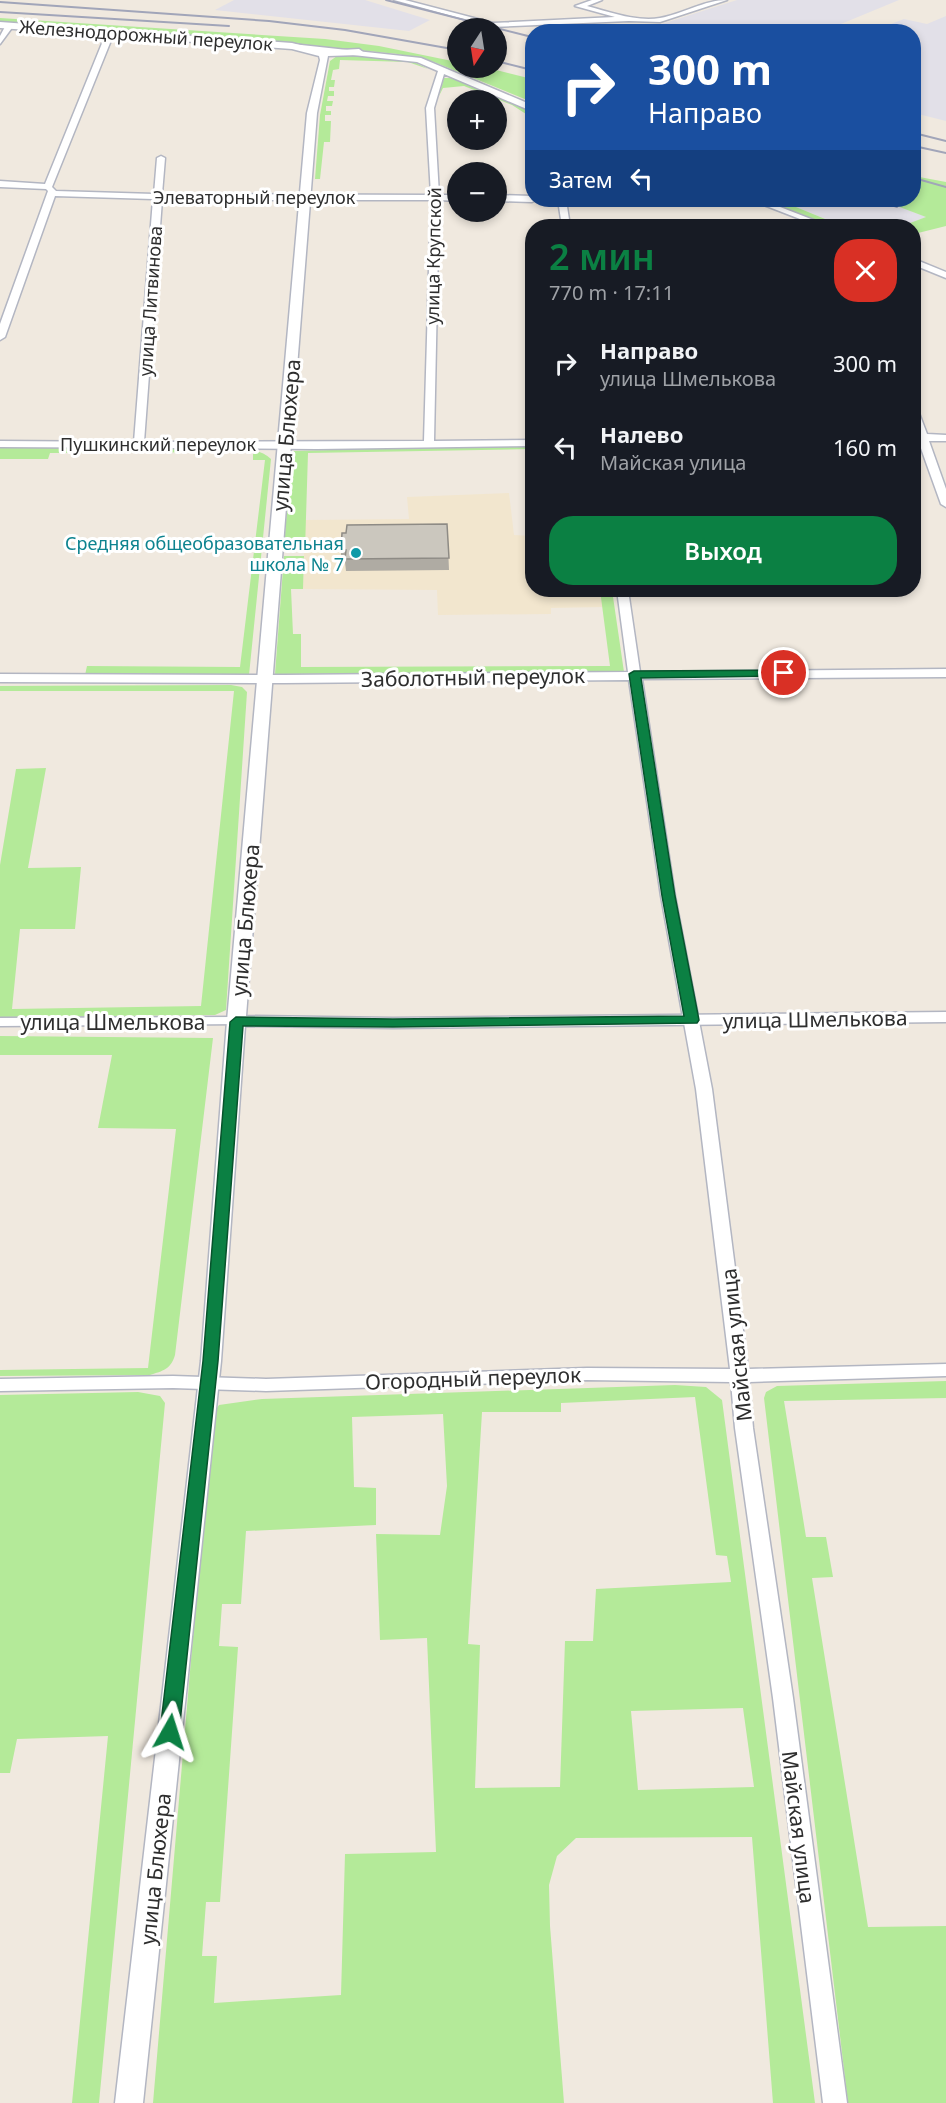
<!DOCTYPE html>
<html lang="ru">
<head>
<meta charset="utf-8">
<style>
	body { margin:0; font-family:"Noto Sans",sans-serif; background:#20242c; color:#f1f3f6; height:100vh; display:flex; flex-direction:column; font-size:22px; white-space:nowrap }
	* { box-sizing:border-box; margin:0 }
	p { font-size:20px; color:#9ea1a6 }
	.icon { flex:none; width:33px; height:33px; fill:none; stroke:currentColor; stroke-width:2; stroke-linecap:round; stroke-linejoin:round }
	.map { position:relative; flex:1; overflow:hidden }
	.sheet { position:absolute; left:525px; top:219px; width:396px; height:378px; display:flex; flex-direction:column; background:#171b24; border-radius:24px; box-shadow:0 3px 9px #0003 }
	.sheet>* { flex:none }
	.hud { position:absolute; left:525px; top:24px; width:396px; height:183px; border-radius:24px; box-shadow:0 3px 9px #0003; background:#1a4fa0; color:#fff; overflow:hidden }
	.needle { width:39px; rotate:192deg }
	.buttons { position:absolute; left:447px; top:18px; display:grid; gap:12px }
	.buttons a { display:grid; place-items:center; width:60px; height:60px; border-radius:50%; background:#171b24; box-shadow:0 3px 9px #0003; font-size:30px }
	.pin { position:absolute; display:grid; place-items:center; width:51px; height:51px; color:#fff; margin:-26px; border:3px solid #fff; border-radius:50%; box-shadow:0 2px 6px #0007 }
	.me { position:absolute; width:66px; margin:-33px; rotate:6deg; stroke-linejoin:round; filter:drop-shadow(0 0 4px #0008) }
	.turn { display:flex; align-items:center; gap:21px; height:126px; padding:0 24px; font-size:27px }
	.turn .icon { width:78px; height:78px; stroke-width:2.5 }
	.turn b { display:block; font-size:42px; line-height:51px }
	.then { display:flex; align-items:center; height:57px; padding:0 24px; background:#0003; gap:12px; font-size:22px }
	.round { display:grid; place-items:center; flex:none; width:63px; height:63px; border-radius:24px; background:#20242c }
	.overview { display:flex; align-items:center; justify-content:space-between; height:102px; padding:0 24px }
	h1 { font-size:36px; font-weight:600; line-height:45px; color:#0b8043 }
	.button { display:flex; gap:12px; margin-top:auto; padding:12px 24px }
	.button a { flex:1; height:69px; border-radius:24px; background:#0b8043; color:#fff; font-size:24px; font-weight:600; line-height:69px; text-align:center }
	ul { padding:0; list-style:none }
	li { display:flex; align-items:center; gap:18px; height:84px; padding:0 24px }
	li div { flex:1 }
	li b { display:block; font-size:22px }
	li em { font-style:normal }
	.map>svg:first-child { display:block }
	.industrial { fill:#e2e0e8 }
	.education { fill:#f2e6ce }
	.green { fill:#b4ea99; fill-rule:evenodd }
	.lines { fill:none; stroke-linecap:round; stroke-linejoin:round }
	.minor-casing { stroke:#b3b6c2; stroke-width:3 }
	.tertiary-casing { stroke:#b3b6c2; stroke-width:3 }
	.minor { fill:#fff; fill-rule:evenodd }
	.tertiary { fill:#fff; fill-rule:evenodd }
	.rail { stroke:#a1a5b9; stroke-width:2 }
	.wall { fill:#afaba3 }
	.building { fill:#cbc7be; stroke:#8e8b85; stroke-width:1.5 }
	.route { fill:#0b8043; stroke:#07532c; stroke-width:1.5 }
	.culture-dot { fill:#0f9aa8; stroke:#fff; stroke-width:2 }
	.labels { text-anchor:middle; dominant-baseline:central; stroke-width:6; stroke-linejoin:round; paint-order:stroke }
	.far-street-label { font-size:18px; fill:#2e2e2e; stroke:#fff }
	.far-culture-label { font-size:18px; fill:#0d838f; stroke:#fff; text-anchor:end }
	.street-label { font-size:21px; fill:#2e2e2e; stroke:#fff }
</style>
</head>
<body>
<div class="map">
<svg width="946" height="2103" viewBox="0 0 946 2103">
	<rect width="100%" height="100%" fill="#f0e9df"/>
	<path class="industrial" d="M234,0H365L430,20L409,31L215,10Z
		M737,0H899L824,31H640Z
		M946,16V121L914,113V32L873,31L904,19L927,24Z
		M779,200H881L927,217L902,226H842Z"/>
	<path class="education" d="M509,493L514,535L532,536V590H600L603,607L551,608V614L438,615L437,590L303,589L305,520L409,519L407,497Z"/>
	<path class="green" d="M0,18L325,39L379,46L457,62L458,68H488L532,79V102L434,62L398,54L263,41L0,22Z
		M358,55L414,62L428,69L408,62L340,60L339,69L333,70L331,80H335L334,87H329V91H334V96H328L327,101H333L332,106H326V111H331V115H325V121H331L330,142H324L320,179H315L320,115L330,61L337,56Z
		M444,78H455L530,111L532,114V135L526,114L512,105L464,86L443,88L439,96Z
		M914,176L946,182V226L914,234V226H902L926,217L881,200H914Z
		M763,200H779L842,226H829Z
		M532,445V449L308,453L305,549H284L291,455L294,451Z
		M0,448H230C244,449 261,449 271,459L249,675H85L87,666L240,667L265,460H253V452L50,453L48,459H0Z
		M284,556H304L303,589H291L293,634H301V667L610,666L600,590H612L624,672L275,674Z
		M231,685L242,687L247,692L226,1010L215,1015L0,1017V865L16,769L46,768L28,868L81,867L75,929H20L12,1009L201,1006L234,691H0V686Z
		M0,1036L213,1038L175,1355C171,1369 163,1371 150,1375L0,1376V1370L148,1368L176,1129L98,1128L112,1055H0Z
		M946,1381V1398L784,1401L806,1537H826L833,1577L812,1578L868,1927L946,1926V2103H848L764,1398L766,1392L777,1386Z
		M675,1385L706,1387L722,1400L815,2103H773L752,1837L576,1838L557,1856L549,1885L550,1926L564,2103H153L212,1415L219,1405L262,1399ZM695,1397L716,1555L727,1556L731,1582L596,1589L593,1641H565L560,1787L475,1788L480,1645L468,1644L482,1412H561V1403ZM443,1414L447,1486L440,1535L376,1534L380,1640L427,1638L436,1852L345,1854L341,1995L214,2003L217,1956H202L206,1902H220L238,1647L219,1646L222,1604H241L246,1531L376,1525V1488L354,1487L352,1417ZM743,1708L754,1787L638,1790L631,1711Z
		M138,1392L160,1396L165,1403L99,2103H72L108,1736L17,1739L10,1773H0V1395Z"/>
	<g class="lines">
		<g class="minor-casing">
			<path id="minor" d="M394,0H405L493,23L615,17L575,6L592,0H602L587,6C610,12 636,22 660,18C683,14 704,0 727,0L660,22L629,21L493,27Z
				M7,23L14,25L0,44V36Z
				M107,31L114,33L52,187L56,191L154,194L157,158L161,156L165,158L162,194L431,195L426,108L438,71L417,62L289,48L292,44L421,58L532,105V110H529L444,74L434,108L439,195H458V201L439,200L434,441L532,440V446L317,449L0,447V441L134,442L153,199L55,196L5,337L0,340V324L48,191L46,189L0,187V181L45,184ZM162,200H431L424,441L144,442Z
				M496,195L532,196V200H536L532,202L496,201Z
				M558,200H566L570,226H562Z
				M751,200H762L829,226H818Z
				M914,259L946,272V278L914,265Z
				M914,410L919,413L927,434L946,435V441H929L946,489V507L941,504L918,440H914V434H916L914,426Z
				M617,590H628L640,672L946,669V677L642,679L675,896L712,1089L748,1369L946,1364V1376L749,1382L753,1428L793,1698L847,2103H823L773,1698L735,1428L731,1382L587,1380L266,1391L173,1388L0,1391V1379L173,1376L266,1379L587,1368L730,1369L696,1089L661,896L629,680L284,683L0,682V674L284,675L628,672Z
				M236,1017L243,1021L241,1024L0,1026V1018Z"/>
		</g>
		<g class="tertiary-casing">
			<path id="tertiary" d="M0,22L292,43L323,51L359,49L363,52L359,55L328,56L317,113L246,1016L393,1018L946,1012V1022L393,1028L245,1026L221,1361L143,2103H115L201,1361L227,1021L307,113L320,60L319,56L292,49L0,28Z"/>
		</g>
		<use href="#minor" class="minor"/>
		<use href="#tertiary" class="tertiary"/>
		<path class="rail" d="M386,0L532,37
			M0,2L269,21L345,30L458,50
			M0,12L229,26
			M496,61L532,70
			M914,133L946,141
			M914,146L946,153
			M914,178L946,187
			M879,200L897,207"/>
	</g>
	<path class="wall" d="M447,524L449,570L346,571L345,562H341V550L346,533Z"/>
	<path class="building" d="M447,524L449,558L345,559L346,550H341L342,533H346L347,525Z"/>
	<path class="route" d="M784,670L787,671V676L641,678L675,896L699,1020L697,1023L393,1027L243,1026L218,1361L179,1732L176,1737L170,1739L163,1737L160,1732L203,1361L230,1022L236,1017L393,1019L684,1016L662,896L629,674L634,671Z"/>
	<circle class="culture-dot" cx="356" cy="553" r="6"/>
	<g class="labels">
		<g class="far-street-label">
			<text transform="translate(146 35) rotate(4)">Железнодорожный переулок</text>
			<text x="254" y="197">Элеваторный переулок</text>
			<text transform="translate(433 256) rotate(-89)">улица Крупской</text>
			<text transform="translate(150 301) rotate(-86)">улица Литвинова</text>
			<text x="158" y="444">Пушкинский переулок</text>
		</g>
		<g class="far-culture-label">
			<text x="344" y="543">Средняя общеобразовательная<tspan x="344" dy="21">школа № 7</tspan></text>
		</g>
		<g class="street-label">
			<text transform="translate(286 435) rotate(-85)">улица Блюхера</text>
			<text transform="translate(473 677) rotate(-1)">Заболотный переулок</text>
			<text transform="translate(245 920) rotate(-85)">улица Блюхера</text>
			<text transform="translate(815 1019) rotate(-1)">улица Шмелькова</text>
			<text x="113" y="1022">улица Шмелькова</text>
			<text transform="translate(736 1345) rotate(-96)">Майская улица</text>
			<text transform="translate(473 1378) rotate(-2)">Огородный переулок</text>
			<text transform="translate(799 1827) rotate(83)">Майская улица</text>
			<text transform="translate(155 1869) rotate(-84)">улица Блюхера</text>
		</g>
	</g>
</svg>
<div class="buttons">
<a><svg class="needle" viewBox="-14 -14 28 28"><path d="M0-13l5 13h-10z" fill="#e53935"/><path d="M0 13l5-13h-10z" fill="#9ea1a6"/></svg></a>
<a>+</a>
<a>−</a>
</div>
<div class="pin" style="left:784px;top:673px;background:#d93025"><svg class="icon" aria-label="arrive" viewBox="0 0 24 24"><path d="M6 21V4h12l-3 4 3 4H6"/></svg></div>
<svg class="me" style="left:170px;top:1732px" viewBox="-20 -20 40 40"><path d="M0-17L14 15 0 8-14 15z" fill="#0b8043" stroke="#fff" stroke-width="4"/></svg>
<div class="hud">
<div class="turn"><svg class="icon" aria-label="right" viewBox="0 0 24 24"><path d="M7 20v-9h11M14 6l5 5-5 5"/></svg><div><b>300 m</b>Направо</div></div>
<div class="then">Затем<svg class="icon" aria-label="left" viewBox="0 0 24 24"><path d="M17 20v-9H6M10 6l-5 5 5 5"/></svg></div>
</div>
<section class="sheet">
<div class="overview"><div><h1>2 мин</h1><p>770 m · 17:11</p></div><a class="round" style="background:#d93025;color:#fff"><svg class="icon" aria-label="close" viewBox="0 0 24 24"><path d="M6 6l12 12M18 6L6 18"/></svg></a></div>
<ul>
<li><svg class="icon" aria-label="right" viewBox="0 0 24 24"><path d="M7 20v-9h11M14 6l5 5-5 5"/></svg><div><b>Направо</b><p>улица Шмелькова</p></div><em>300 m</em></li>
<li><svg class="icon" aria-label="left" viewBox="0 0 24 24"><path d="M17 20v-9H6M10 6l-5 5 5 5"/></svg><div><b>Налево</b><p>Майская улица</p></div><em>160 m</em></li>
</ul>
<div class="button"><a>Выход</a></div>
</section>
</div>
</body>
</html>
